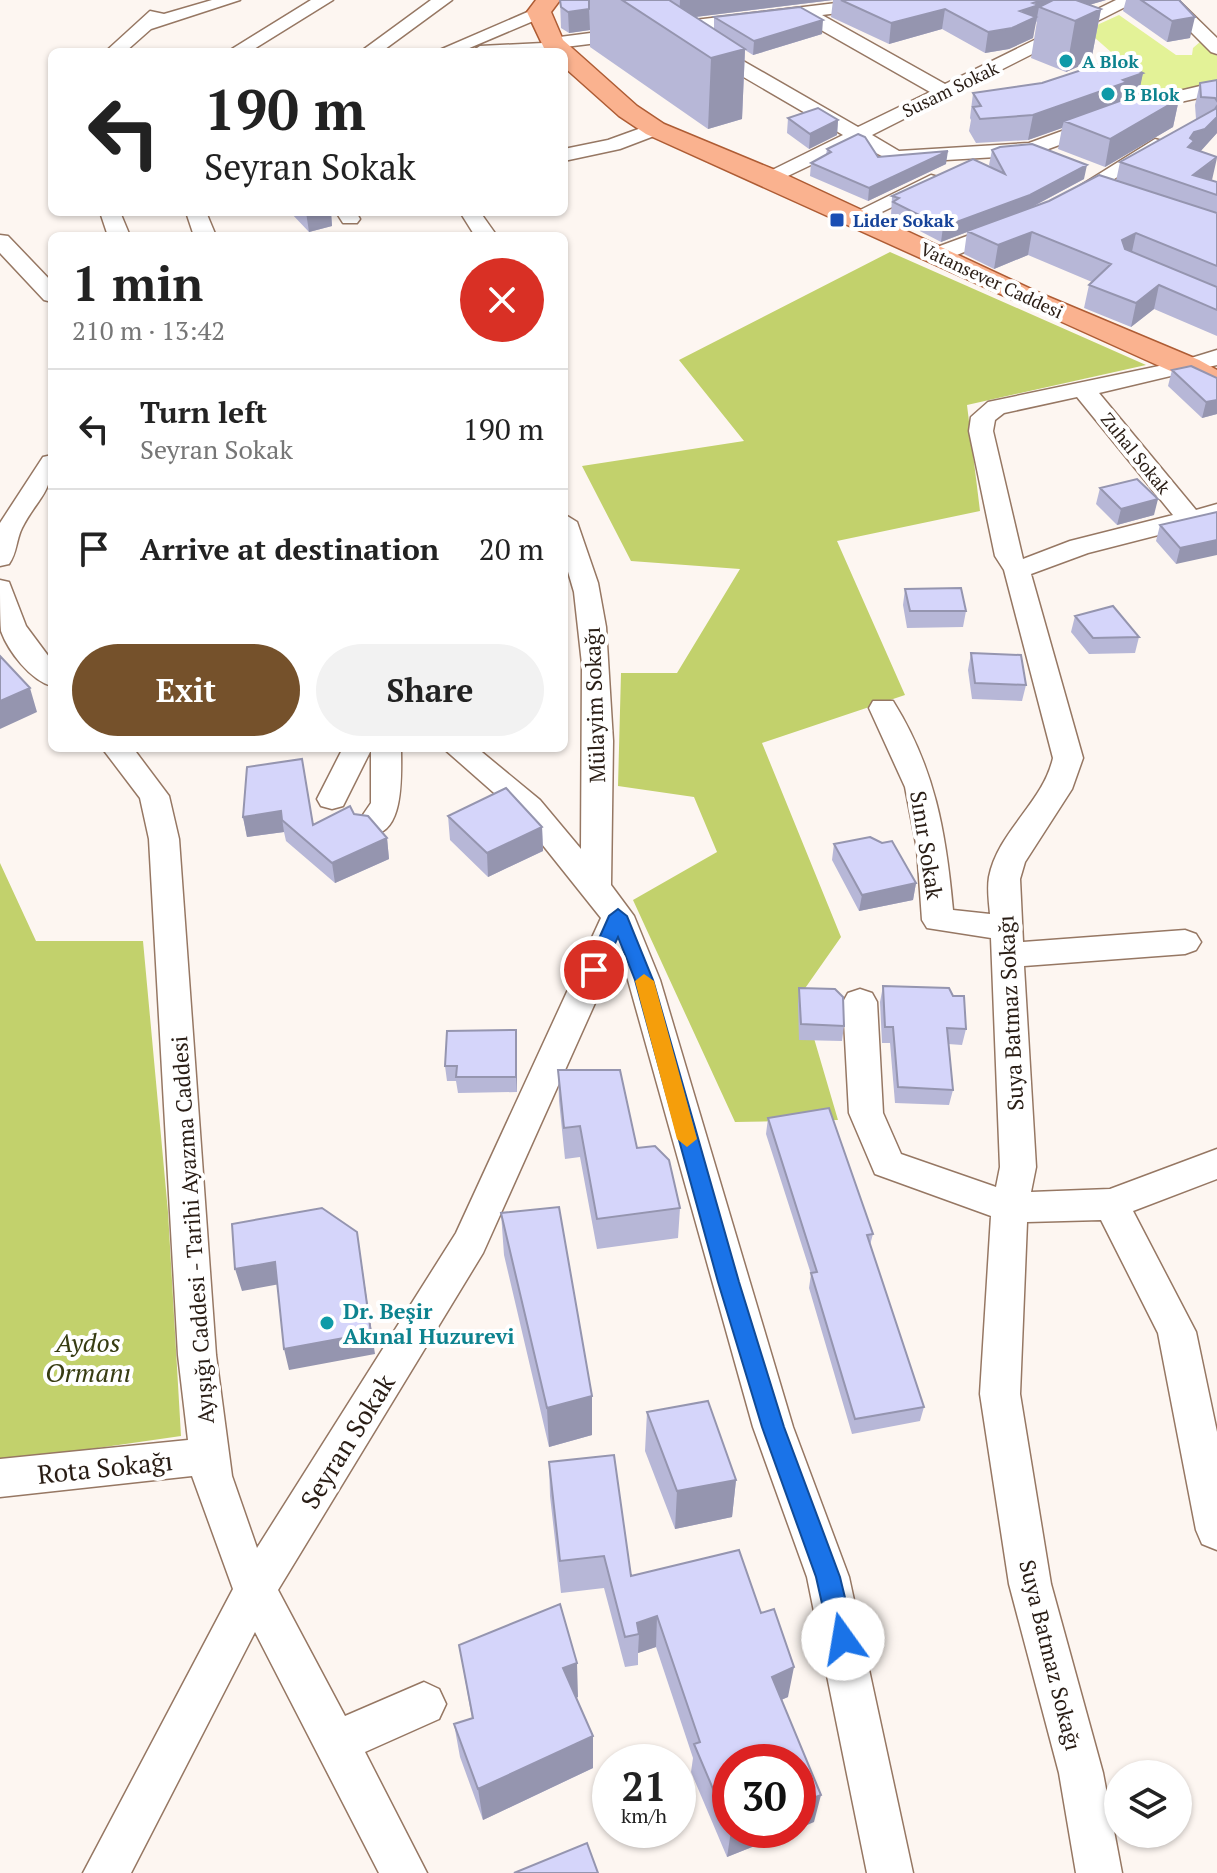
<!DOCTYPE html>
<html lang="en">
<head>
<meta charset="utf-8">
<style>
	body { margin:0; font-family:"PT Serif",serif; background:#f2f2f2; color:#222; height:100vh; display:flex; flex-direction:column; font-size:30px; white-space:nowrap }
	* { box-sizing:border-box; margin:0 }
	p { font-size:26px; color:#767676 }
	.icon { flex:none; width:44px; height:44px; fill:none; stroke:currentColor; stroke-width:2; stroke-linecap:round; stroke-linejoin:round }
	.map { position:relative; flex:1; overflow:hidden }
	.panel { position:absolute; left:48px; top:232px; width:520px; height:520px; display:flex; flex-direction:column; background:#fff; border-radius:12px; box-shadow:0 2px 6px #0004 }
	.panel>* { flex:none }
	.hud { position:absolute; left:48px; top:48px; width:520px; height:168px; border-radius:12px; box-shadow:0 2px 6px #0004; background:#fff; color:#222; overflow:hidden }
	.controls { position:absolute; left:1104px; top:1760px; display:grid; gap:16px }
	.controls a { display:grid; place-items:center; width:88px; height:88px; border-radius:50%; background:#fff; box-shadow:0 2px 6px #0004; font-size:40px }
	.speed { position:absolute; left:592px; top:1744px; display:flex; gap:16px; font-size:40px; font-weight:700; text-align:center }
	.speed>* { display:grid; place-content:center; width:104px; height:104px; border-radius:50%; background:#fff; box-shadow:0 2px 6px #0004; line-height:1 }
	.speed small { font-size:20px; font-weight:400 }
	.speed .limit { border:12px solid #d22; background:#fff; color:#111 }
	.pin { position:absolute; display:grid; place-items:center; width:68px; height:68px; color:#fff; margin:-34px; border:4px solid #fff; border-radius:50%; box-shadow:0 2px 8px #0007 }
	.me { position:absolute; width:88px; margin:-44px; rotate:347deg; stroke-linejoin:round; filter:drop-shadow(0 0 6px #0008) }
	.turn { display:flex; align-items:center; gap:28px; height:168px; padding:0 24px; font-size:36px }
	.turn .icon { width:104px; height:104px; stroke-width:2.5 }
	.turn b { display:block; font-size:56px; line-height:68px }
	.round { display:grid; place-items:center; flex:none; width:84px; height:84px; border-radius:42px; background:#f2f2f2 }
	.head { display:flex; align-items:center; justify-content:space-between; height:136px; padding:0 24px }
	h1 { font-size:48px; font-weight:700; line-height:60px }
	.cta { display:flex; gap:16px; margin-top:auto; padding:16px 24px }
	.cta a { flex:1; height:92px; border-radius:48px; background:#75512b; color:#fff; font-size:32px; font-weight:700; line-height:92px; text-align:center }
	.cta a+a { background:#f2f2f2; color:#222 }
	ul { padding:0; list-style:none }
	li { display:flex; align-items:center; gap:24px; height:120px; padding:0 24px; border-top:2px solid #e0e0e0 }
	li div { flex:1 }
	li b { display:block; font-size:30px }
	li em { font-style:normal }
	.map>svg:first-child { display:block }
	.green { fill:#e3f297 }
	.forest { fill:#c2d16c }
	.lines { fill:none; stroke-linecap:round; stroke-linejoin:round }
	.minor-casing { stroke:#967763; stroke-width:3 }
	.major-casing { stroke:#ae5c34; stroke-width:3 }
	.minor { fill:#fff; fill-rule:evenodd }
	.major { fill:#fab28f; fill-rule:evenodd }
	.wall { fill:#b7b7d7 }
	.shaded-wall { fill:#9595af }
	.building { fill:#d5d5fa; stroke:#9595af; stroke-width:2 }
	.route { fill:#1a73e8; stroke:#114b97; stroke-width:2 }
	.slow { fill:#f59e0b }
	.culture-dot { fill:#0f9aa8; stroke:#fff; stroke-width:3 }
	.transit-dot { fill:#1a4fb4; stroke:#fff; stroke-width:3 }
	.labels { text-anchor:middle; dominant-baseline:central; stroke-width:8; stroke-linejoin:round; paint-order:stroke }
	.far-culture-label { font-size:18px; font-weight:bold; fill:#0d838f; stroke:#fff; text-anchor:start }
	.far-street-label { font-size:18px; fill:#291d15; stroke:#fff }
	.far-transit-label { font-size:18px; font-weight:bold; fill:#164399; stroke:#fff; text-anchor:start }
	.street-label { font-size:22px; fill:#291d15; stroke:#fff }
	.culture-label { font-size:22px; font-weight:bold; fill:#0d838f; stroke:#fff; text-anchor:start }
	.near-park-label { font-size:26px; font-style:italic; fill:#373c12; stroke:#fff }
	.near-street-label { font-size:26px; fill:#291d15; stroke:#fff }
</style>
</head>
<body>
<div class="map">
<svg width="1217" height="1873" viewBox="0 0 1217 1873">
	<rect width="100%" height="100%" fill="#fdf6f1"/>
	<path class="green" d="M1119,15L1176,55H1192L1193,48L1200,42L1217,56V80L1156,98L1101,59L1111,52L1086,30Z"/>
	<path class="forest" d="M890,252L1146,365L967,405L980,511L837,541L905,695L762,743L841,937L801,994L838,1120L735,1122L633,900L717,852L694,797L618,786L621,673H677L740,569L631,561L582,466L744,441L679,360Z
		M0,863L36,941H143L168,1212L181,1436L0,1462Z"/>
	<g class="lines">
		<g class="minor-casing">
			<path id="minor" d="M212,0H240L151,29L125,52H105L150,11L164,14Z
				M311,0H333L249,52H227Z
				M431,0H452L381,52H360Z
				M637,0H656L678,22L861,0H913L904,5L822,15L945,84L1116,0H1139L872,135L899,151L1029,143L1158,96L1217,82V94L1171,104L1032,155L895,163L857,143L771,184L764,182L761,178L764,174L843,135L670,34L565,47L563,52H471L480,46L543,43L552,38L660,24ZM800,18L930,92L858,127L691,31Z
				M1159,0H1178L1217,38V54L1211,52Z
				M539,7L545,8V16L460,52H435Z
				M655,123L665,129L662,133L620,149L564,161V149L608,140Z
				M1155,139L1162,141L1165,145L1162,149L1076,203H1062L1059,199Z
				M931,175L938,177L941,181L938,185L863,221L856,223L846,217Z
				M100,212H120L130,236H108Z
				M186,212H206L216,236H194Z
				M336,212H356L360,219L357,223H343Z
				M460,212H480L497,236H475Z
				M1005,222L1016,228L1012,232L945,260L937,261L926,255L929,250Z
				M0,235L8,236L52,282V302L44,300L0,253Z
				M1217,350V365L1099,393L1196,510L1217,504V520L1088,553L1031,574L1083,758L1072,789L1025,862L1020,879L1023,942L1185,930L1196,934L1201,942L1196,950L1185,954L1024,966L1036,1167L1031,1192L1110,1189L1217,1149V1179L1133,1211L1196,1332L1217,1432V1550L1202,1544L1196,1530L1158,1333L1101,1220L1027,1222L1020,1394L1051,1584L1103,1773L1122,1873H1076L1059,1773L1009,1584L980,1394L991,1216L875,1174L849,1113L843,1002L848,993L860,989L872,993L877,1002L883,1113L901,1154L996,1187L1000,1167L991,938L927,928L922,920L917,849L905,787L869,708L873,701H893C935,768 946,833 953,910L990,914C989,903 987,889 989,877C998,831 1043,803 1053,758L1004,570L995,556L969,431L971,417L988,402L1178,362ZM1077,397L1173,515L1070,541L1023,559L993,431L995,420L1004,413Z
				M52,455C52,496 39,495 22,528C16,540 17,553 9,564L0,566V523L43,457Z
				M564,514L577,522L598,583L606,627L613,741L611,885L634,916L660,980L793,1427L849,1577L913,1873H867L807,1577L753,1427L628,980L617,954L483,1253L278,1590L345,1716L424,1682L439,1689L446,1704L439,1719L365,1752L427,1873H379L255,1632L131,1873H83L233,1589L192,1476L0,1497V1459L188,1440L178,1355L149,839L140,798L102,748H133L169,796L179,839L216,1355L232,1476L257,1548L456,1233L601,918L518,814L443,748H477L540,800L581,849L582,664L574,592L564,558Z
				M0,580L9,582L26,626L52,661V686C31,681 8,651 1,631C0,617 0,595 0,580Z
				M343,748H401C401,775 406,846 360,833L356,825L371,803V750L343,806L332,809L321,806L317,799Z"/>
		</g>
		<g class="major-casing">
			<path id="major" d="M536,0H560L551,12L563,40L637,106L664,124L780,172L1044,295L1199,360L1217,370V392L646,134L619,116L564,67V52H548L544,48L527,12Z"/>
		</g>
		<use href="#minor" class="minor"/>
		<use href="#major" class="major"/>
	</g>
	<path class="wall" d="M560,0H1106L1089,5L1101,9L1091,61L1066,72L1031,58L1037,21L1034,26L1033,38L1009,49L985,53L942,29L889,44L831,17L833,0L695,17L714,29V17L822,34L753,55L745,50L742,119L708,129L590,47V30L569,33L561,28Z
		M1126,0H1179L1190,38L1167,42L1123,11Z
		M1143,73L1138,94L1179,99L1173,127L1105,167L1058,149L1062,128L1028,140L976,143L969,131L971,120L970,118L973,93Z
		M1217,80V133L1200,151L1212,181L1217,182V336L1154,309L1131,327L1084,308L1089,285L1092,282L1028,255L994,269L964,254L967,232L941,242L891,216L892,196L991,167L989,165L992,150L1084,179L1034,206L1116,181L1120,162L1197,119H1196L1195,105L1200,83Z
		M788,118L838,120L837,135L809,149L787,133Z
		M827,149L878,157L946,164L868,201L810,176L811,163L826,155Z
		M290,212H331L332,226L309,232Z
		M1172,370L1217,378V414L1202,418L1168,386Z
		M1100,488L1154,515L1117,525L1096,504Z
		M1217,512L1176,564L1156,541L1160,525Z
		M905,589L966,611L963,627L907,628L903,605Z
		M1075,616L1139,637L1135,653L1089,654L1071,632Z
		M971,653L1026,685L1022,701L972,699L968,670Z
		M247,767L313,825L354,814L387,838L389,859L335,883L286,841L284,832L247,837L243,817Z
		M448,816L542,827L543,851L488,877L450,840Z
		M882,843L916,883L913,900L859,911L832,860L834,844Z
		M883,986L966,1029L962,1045L948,1044L953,1090L949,1105L895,1103L890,1043H882L880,1002Z
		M799,988L844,1026L842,1041L799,1040L798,1004Z
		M517,1046V1092L458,1093L456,1081H447L445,1066Z
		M558,1070L637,1148L680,1208L678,1238L597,1249L580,1157L565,1159L559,1101Z
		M768,1118L873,1234L870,1245L924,1407L920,1421L852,1434L809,1288L811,1274L766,1134Z
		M501,1213L592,1396V1435L549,1447L504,1255Z
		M647,1412L736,1480L732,1517L675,1529L645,1451Z
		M549,1462L631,1576L788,1697L781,1700L814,1822L730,1830H795L727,1857L691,1772L693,1758L656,1647L638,1653V1665L625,1667L604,1588L561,1593L550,1496Z
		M459,1645L578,1697L576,1698L593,1768L483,1820L460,1757L454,1724L472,1719Z"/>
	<path class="shaded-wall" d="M680,0H833L679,19Z
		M1042,0H1106L1059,14L1039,7L1033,38L1009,49L985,53L988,32L1033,3Z
		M589,9L590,30L569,33L568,12Z
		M945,9L942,29L889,44L891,23Z
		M1101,9L1091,61L1066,72L1075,21Z
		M1195,17L1190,38L1167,42L1172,21Z
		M823,20L822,34L753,55L754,41Z
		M745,49L742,119L708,129L711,58Z
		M1143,73L1138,97L1064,121L1062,128L1028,140L1033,115Z
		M1179,99L1173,127L1105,167L1110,139Z
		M1217,117V133L1200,152L1185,161L1190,138L1194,132Z
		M838,120L837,135L809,149L810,134Z
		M948,151L946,164L868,201L869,188Z
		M1217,158L1212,180L1193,175Z
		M1087,165L1084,179L1028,209L967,231V232L941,242L943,227Z
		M306,212H331L332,226L309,232Z
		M1032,232L1028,255L994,269L998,245Z
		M1136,233L1131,256L1117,263L1122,240Z
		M1159,285L1154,309L1131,327L1136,303Z
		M1217,400V414L1202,418L1206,402Z
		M1158,499L1154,515L1117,525L1121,509Z
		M1217,540V555L1176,564L1180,548Z
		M30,688L37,712L0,729V701Z
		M281,811L284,832L247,837L243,817Z
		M542,827L543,851L488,877L487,853Z
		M387,838L389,859L335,883L332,863Z
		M916,883L913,900L859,911L862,895Z
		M516,1030L517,1046V1092L516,1077Z
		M357,1232L375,1354L289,1370L284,1349Z
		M275,1262L280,1284L242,1291L235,1269Z
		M592,1396V1435L549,1447L547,1408Z
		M736,1480L732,1517L675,1529L677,1491Z
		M657,1616L656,1647L638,1653L639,1634L637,1623Z
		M577,1663L578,1697L564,1702L563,1668Z
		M794,1667L788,1697L767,1706L772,1677Z
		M593,1736V1768L483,1820L478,1789Z
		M821,1795L814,1822L798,1829V1804Z
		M732,1830H795L727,1857L731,1831Z"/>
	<path class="building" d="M560,0H589V9L568,12L561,7Z
		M622,0H669L745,49L711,58Z
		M841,0H1042L1033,3L1039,5L1020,11L1036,17L1012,28L988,32L945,9L891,23Z
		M1053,0H1076L1101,9L1075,21L1039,7Z
		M1141,0H1179L1195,17L1172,21Z
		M800,7L823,20L754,41L714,17Z
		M1115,59L1143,73L1123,80L1127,82L1033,115L980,119L973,107L981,106L973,93L1042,83Z
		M1217,80V101L1215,98L1201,97L1200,83Z
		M1153,89L1179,99L1110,139L1064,121Z
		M1217,106V117L1205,129L1194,132L1190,138L1194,141L1188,147L1217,157L1193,175L1217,182V195L1120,162L1215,109Z
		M818,108L838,120L810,134L788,118Z
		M858,134L865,137L878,157L948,151L869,188L811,163L831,152L827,149Z
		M1032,144L1087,165L1030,195L943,227L893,202L899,198L892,196L973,159L1005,174L992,150L1000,147Z
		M1099,175L1217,213V266L1136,233L1122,240L1125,249L1217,287V310L1159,285L1136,303L1089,285L1111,264L1032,232L998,245L967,231L1049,201Z
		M1191,366L1217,378V400L1206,402L1172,370Z
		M1137,479L1158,499L1121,509L1100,488Z
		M1217,512V540L1180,548L1160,525Z
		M961,588L966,611H910L905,589Z
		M1113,606L1139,637L1093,638L1075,616Z
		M971,653L1021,655L1026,685L975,683Z
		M0,656L30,688L0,701Z
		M302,759L313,825L350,806L354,814L368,816L387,838L332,863L282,820L281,811L243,817L247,767Z
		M506,788L542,827L487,853L448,816Z
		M870,837L882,843L892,841L916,883L862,895L834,844Z
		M883,986L949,988L953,996H964L966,1029L947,1028L953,1090L898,1087L893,1027H885Z
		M799,988L835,989L843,997L844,1026L801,1024Z
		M516,1030V1077H456L457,1066H445L447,1031Z
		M558,1070H620L637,1148L655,1146L669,1160L680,1208L597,1219L580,1126L564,1128Z
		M829,1108L873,1234L867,1235L924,1407L855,1419L811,1273L817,1272L768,1118Z
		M559,1207L592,1396L547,1408L501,1213Z
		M322,1208L357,1232L371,1333L284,1349L275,1262L235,1269L232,1224Z
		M708,1401L736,1480L677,1491L647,1412Z
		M614,1455L631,1576L739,1550L761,1613L774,1609L794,1667L772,1677L821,1795L798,1804V1762H730V1829L694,1744L700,1742L657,1616L637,1623L639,1634L625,1637L604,1556L560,1561L549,1462Z
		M560,1604L577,1663L563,1668L593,1736L478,1789L454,1724L473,1718L459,1645Z
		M587,1843L598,1873H514Z"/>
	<path class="route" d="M618,909L627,916L653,980L739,1282L784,1427L840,1577L855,1639L851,1647L843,1651L834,1647L830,1639L816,1577L762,1427L718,1282L635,980L618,937L600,975L594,977L585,970L609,916Z"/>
	<path class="slow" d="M644,974L654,981L697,1139L687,1147L677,1139L635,981Z"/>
	<g class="culture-dot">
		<circle cx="1066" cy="61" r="8"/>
		<circle cx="1108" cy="94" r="8"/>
		<circle cx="327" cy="1323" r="8"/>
	</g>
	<rect class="transit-dot" x="829" y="212" width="16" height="16" rx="4"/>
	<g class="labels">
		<g class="far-culture-label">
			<text x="1082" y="61">A Blok</text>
			<text x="1124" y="94">B Blok</text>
		</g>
		<g class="far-street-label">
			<text transform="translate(950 89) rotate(-26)">Susam Sokak</text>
			<text transform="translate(992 280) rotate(25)">Vatansever Caddesi</text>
			<text transform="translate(1136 453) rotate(51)">Zuhal Sokak</text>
		</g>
		<g class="far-transit-label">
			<text x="853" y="220">Lider Sokak</text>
		</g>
		<g class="street-label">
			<text transform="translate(594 705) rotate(-92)">Mülayim Sokağı</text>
			<text transform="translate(927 845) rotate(81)">Sınır Sokak</text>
			<text transform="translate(1010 1013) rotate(-93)">Suya Batmaz Sokağı</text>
			<text transform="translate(192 1230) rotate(-94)">Ayışığı Caddesi - Tarihi Ayazma Caddesi</text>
			<text transform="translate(1051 1655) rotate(76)">Suya Batmaz Sokağı</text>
		</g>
		<g class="culture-label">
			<text x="343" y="1310">Dr. Beşir<tspan x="343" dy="25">Akınal Huzurevi</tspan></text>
		</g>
		<g class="near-park-label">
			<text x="88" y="1342">Aydos<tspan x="88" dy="30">Ormanı</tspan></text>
		</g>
		<g class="near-street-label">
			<text transform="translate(347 1441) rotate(-58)">Seyran Sokak</text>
			<text transform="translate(105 1467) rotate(-6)">Rota Sokağı</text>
		</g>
	</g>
</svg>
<div class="controls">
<a><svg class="icon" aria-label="layers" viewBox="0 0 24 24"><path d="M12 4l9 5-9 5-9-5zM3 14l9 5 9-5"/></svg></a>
</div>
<div class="speed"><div>21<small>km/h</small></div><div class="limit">30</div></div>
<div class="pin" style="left:594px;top:970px;background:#d93025"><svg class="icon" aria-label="arrive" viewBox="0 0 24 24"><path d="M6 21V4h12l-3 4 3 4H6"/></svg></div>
<svg class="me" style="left:843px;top:1639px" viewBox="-20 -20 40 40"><circle r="19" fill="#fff"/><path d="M0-13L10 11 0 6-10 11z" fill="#1a73e8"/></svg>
<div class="hud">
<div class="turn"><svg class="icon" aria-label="left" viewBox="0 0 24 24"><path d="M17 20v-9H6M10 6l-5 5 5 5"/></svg><div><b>190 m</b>Seyran Sokak</div></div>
</div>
<section class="panel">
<div class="head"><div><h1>1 min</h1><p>210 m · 13:42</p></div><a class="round" style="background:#d93025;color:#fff"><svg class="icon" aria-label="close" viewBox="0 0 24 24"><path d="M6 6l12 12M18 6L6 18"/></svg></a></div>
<ul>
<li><svg class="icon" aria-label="left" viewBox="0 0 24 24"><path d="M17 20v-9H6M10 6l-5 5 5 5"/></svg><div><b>Turn left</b><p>Seyran Sokak</p></div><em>190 m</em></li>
<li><svg class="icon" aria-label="arrive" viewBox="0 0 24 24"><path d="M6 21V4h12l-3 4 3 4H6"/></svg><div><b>Arrive at destination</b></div><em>20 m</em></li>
</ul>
<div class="cta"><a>Exit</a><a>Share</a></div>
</section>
</div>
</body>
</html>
